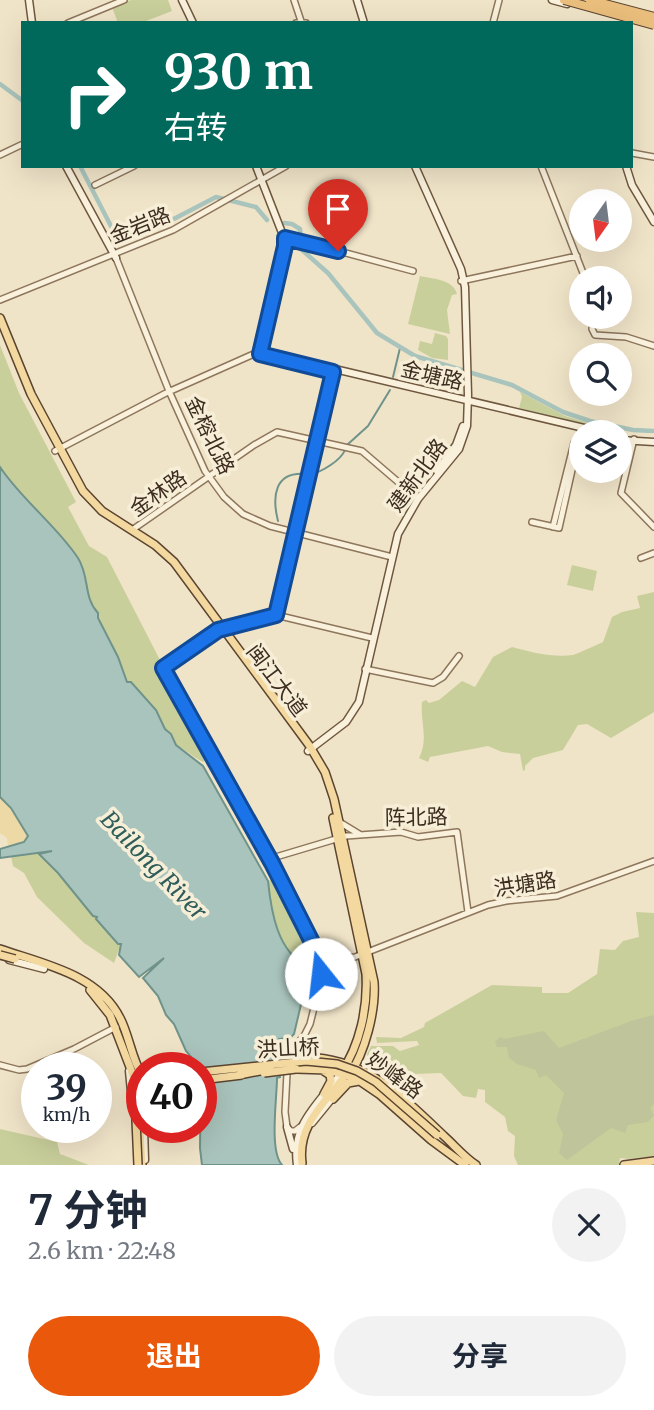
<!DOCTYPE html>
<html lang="zh">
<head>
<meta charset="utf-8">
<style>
	body { margin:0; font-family:Merriweather,"Noto Sans SC",serif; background:#f2f2f3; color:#1f2937; height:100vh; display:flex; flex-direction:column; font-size:26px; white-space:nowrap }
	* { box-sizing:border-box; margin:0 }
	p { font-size:23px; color:#747a83 }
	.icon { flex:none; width:38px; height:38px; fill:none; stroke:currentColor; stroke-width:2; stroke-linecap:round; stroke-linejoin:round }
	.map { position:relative; height:1165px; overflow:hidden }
	.sheet { display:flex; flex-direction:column; background:#fff; flex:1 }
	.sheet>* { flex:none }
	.hud { position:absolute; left:21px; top:21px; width:612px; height:147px; border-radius:0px; box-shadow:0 7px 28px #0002; background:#00695c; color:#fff; overflow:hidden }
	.needle { width:46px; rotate:194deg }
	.fabs { position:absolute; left:569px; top:189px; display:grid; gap:14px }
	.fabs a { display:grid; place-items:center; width:63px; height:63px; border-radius:50%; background:#fff; box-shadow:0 7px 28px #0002; font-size:35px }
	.speed { position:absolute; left:21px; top:1052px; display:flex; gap:14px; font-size:35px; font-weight:700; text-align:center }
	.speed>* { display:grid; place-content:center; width:91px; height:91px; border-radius:50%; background:#fff; box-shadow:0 7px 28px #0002; line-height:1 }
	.speed small { font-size:18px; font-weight:400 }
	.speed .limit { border:10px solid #d22; background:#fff; color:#111 }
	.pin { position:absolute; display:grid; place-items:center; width:60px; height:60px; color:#fff; margin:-72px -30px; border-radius:50% 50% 50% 0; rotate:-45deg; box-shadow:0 0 7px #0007 }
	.pin .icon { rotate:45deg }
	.me { position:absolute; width:77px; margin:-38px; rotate:344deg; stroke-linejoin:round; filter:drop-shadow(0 0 5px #0008) }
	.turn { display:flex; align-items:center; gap:24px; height:147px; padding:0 28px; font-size:32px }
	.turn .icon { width:91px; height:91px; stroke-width:2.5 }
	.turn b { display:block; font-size:49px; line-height:60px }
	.round { display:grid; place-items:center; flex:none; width:74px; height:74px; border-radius:37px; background:#f2f2f3 }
	.summary { display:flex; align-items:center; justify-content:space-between; height:119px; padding:0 28px }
	h1 { font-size:42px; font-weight:700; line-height:52px }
	.button { display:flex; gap:14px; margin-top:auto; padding:14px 28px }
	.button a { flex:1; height:80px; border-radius:42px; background:#ea580c; color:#fff; font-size:28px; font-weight:700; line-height:80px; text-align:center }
	.button a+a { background:#f2f2f3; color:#1f2937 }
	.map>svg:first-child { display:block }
	.green { fill:#c9cf9b }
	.sand { fill:#ecd9a5 }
	.cemetery { fill:#bfc49a }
	.water { fill:#a9c4bc; stroke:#6f938a; stroke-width:2 }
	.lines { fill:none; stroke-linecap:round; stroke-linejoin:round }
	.stream { stroke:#6f938a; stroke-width:2 }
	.river { stroke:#a9c4bc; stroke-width:4.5 }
	.primary-tunnel { stroke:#ccc0a6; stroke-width:7; stroke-dasharray:7 3.5; stroke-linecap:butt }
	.tertiary-casing { stroke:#8d765c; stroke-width:8 }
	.secondary-casing { stroke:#6f573f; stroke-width:9 }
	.primary-casing { stroke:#5b4430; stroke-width:10 }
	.tertiary { stroke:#faf1dc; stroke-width:5 }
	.secondary { stroke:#faf1dc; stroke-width:6 }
	.primary { stroke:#f3d9a0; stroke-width:7 }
	.tertiary-bridge-casing { stroke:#8d765c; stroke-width:8; stroke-linecap:butt }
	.primary-bridge-casing { stroke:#5b4430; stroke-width:10; stroke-linecap:butt }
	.trunk-bridge-casing { stroke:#5b4430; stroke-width:10; stroke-linecap:butt }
	.tertiary-bridge { stroke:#faf1dc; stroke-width:5 }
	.primary-bridge { stroke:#f3d9a0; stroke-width:7 }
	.trunk-bridge { stroke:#eabe7c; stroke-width:8 }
	.route-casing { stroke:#114b97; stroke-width:18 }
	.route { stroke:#1a73e8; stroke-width:12 }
	.labels { text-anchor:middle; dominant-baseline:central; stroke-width:7; stroke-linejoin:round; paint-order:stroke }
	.street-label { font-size:21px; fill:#3d2e20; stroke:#f7eed8 }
	.water-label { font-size:23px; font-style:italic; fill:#2f5d5a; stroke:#f7eed8 }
</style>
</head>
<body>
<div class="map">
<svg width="654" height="1165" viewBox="0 0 654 1165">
	<rect width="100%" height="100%" fill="#f0e4c8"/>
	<path class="green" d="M131,0H168L172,11L141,23H118L112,7Z
		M420,276C433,279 453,279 457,294L452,295L447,310L450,334L408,324Z
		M435,333L446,336L448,339V360L432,358L418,350L420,341L432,344Z
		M0,345L19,393L76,502L68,507L89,546L107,557L160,660L157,662L178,699L206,760L203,762C192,757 182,745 170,745L167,740L170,734L165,729L156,710L132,682H127C119,661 109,639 98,618V613L89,601L83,569L76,555L19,492L0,467Z
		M520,392L565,416L601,427L621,430L620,434L519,408L522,397Z
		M572,565L597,571L593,591L567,585Z
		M654,592V712L611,738L587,724L578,725L563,750L533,758L525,766V770L523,771L520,754L502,752L488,746L430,757L428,762L419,758C429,739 420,722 422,702L426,700L429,703L439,700L462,681L475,687L493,657L512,647C530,652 553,658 573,655C577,654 596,645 603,642L612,617L622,612L640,608L637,596Z
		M39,853L121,944L114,963L84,943L37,897L24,873L13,866L11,856Z
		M273,879L315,958L317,965C279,968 270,909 268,881Z
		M636,912L654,913V1156L629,1159L620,1158L619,1165H518L514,1156L515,1136L508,1131L505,1117L485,1102V1090L478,1089L476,1098L463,1096L441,1073L415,1074V1081L395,1082L367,1063V1054L371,1046H393L400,1051L419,1045L417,1041L377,1043L376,1037L401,1038L424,1027L425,1023L492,985L542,987V993H568L597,974L600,949L615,950L623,941L639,937Z
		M0,1129L57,1142L60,1154L89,1165H0Z"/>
	<path class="sand" d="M0,797L11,808L28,834L24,842L8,848L7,838L0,833Z"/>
	<path class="cemetery" d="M654,1015V1104L650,1108L654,1115L648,1122L628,1125L625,1133L611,1128L567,1160L559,1153L563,1134L556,1120L564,1093L546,1075L539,1078L536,1070L517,1064L509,1058L507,1047H497L495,1042L500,1037L504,1039L544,1031L559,1048L634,1020Z"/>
	<path class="water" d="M0,467C22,500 57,526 78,558C90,577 83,597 98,613V618L118,657L127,682H131L156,710L165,729L171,734L176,745L203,766L268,881C271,910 277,953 308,966V975L294,1034L290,1038L279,1039L277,1042L280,1077L277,1078C277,1098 269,1151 282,1165H202L200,1148L201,1068L192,1067L193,1059L186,1051L174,1024L166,1015L158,996L143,978L164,958L139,977L119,955L121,944H118L96,919L97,917L93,916L58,873L39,854L52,851L0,858V849L24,842L28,836L11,808L0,797Z"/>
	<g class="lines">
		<path class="stream" d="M393,377L400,348
			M347,445L368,426L390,390
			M311,474C322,472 341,460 345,450
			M278,521C272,497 274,471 306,474"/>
		<path class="river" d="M0,84L23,101
			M80,166L114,232L123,238L166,223L216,197L256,207L267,220
			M284,223L292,224L300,229L302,250L328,273L377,333L415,356L512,385L563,412L590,421L633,430L654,431"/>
		<path class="primary-tunnel" d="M347,1070L358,1048"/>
		<g class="tertiary-casing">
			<path id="tertiary" d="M294,0L301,21
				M68,23L124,0
				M296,23H306
				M493,23L499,0
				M632,153L654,157
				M0,155L23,144
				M541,166L585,278
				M95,185L134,166
				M305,242L413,271
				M116,258L169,391L205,471L224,497L243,514L270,526L392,557
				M461,281L577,256
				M0,300L173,230L286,166
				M593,317L592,329L595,335L626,337L654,346
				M634,439L621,493L654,527
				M55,451L166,393L256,353
				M532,522L559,528L581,430
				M553,527L574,443
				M132,530L254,445L277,432L362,451L418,499
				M641,558L654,553
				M276,615L334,369
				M365,669L433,683L443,677L459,656
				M341,823L359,834
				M269,859L346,836L401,832L418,837L457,832L468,912
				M320,960L355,957L488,905L506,901L557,896L654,861
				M0,1065L19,1070L27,1069L74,1049L116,1027
				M300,1127L295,1131H291L287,1127L285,1112L288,1054L304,1036L310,1024L320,984L321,962L272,863L163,668L218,630L276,615L372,638"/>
		</g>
		<g class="secondary-casing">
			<path id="secondary" d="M29,0L32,23
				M182,0L193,23
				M357,0L364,23
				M552,0L567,4
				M66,166L116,258
				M256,166L286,243L260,354
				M626,166L632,185L654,222
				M256,353H267L601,432
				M620,440L654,442
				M437,471L456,445L463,426
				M308,751L346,722L359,702L398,534L418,499L459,449L467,426L468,395L465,287L461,269L415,166
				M9,960L44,969
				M129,1071L132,1102
				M142,1094V1107
				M312,1123L334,1096
				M144,1127L145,1160
				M287,1127L293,1149
				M297,1165C291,1123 319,1104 341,1073"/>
		</g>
		<g class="primary-casing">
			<path id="primary" d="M0,318L31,394L83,491L102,511L155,545L174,562L309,745L325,772L334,799L374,982C376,1011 365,1052 349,1076
				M333,818L366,974C368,1008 360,1045 341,1073
				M0,949C43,964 98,974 120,1018C129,1035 132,1060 142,1075
				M90,990L110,1015L133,1075L142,1087
				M295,1058C359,1052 401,1095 444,1136C455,1146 464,1157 476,1165
				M296,1069L328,1070L357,1079L379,1094L431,1140L465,1165
				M324,1071L330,1075L331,1081L324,1094
				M333,1099L348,1083L359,1081
				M140,1134L142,1165
				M302,1163C297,1126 323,1105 344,1077
				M624,1165L654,1161"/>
		</g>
		<use href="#tertiary" class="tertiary"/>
		<use href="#secondary" class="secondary"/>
		<use href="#primary" class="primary"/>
		<g class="tertiary-bridge-casing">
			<path id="tertiary-bridge" d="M298,240L305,242"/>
		</g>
		<g class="primary-bridge-casing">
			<path id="primary-bridge" d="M0,955L15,959
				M201,1072L306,1061L337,1064L357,1071L376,1082L437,1135
				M264,1073L296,1069
				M239,1075L270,1069
				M201,1080L242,1075
				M138,1165L135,1098L136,1093L142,1085"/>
		</g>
		<g class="trunk-bridge-casing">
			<path id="trunk-bridge" d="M564,0L654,25
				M590,0L654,17"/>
		</g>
		<use href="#tertiary-bridge" class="tertiary-bridge"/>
		<use href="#primary-bridge" class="primary-bridge"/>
		<use href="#trunk-bridge" class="trunk-bridge"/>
	</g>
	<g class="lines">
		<g class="route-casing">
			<path id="route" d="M321,974L319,956L272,863L163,668L218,630L276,615L333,372L260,354L285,246V238L338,251"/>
		</g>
		<use href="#route" class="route"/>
	</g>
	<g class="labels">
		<g class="street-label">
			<text transform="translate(140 225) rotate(-22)">金岩路</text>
			<text transform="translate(432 375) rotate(13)">金塘路</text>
			<text transform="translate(210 435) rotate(64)">金榕北路</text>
			<text transform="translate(417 475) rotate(-54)">建新北路</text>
			<text transform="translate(158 493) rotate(-35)">金林路</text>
			<text transform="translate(277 680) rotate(53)">闽江大道</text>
			<text transform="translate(416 817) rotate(-1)">阵北路</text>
			<text transform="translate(525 884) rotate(-9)">洪塘路</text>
			<text transform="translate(288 1048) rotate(-3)">洪山桥</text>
			<text transform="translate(395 1075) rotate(36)">妙峰路</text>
		</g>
		<g class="water-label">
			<text transform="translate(154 865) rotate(46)">Bailong River</text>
		</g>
	</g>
</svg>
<div class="fabs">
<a><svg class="needle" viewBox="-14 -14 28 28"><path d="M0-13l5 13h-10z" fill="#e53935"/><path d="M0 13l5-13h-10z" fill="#747a83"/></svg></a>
<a><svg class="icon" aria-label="sound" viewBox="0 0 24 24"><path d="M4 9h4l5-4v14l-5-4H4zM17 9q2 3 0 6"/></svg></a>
<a><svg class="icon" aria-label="search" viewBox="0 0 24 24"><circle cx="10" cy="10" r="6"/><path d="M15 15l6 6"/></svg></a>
<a><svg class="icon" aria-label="layers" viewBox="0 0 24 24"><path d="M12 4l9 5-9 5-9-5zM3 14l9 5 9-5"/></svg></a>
</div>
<div class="speed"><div>39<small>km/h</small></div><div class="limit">40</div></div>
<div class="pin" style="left:338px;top:251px;background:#d93025"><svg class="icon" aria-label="arrive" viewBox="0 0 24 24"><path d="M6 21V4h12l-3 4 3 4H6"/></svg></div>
<svg class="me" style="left:321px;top:974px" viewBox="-20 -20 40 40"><circle r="19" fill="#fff"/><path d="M0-13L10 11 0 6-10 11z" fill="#1a73e8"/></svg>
<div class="hud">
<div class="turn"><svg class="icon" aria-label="right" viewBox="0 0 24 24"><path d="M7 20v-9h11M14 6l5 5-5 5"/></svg><div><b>930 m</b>右转</div></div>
</div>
</div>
<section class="sheet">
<div class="summary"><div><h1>7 分钟</h1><p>2.6 km · 22:48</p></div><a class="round"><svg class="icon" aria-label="close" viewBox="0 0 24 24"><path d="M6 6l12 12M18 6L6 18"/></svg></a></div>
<div class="button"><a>退出</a><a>分享</a></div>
</section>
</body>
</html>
